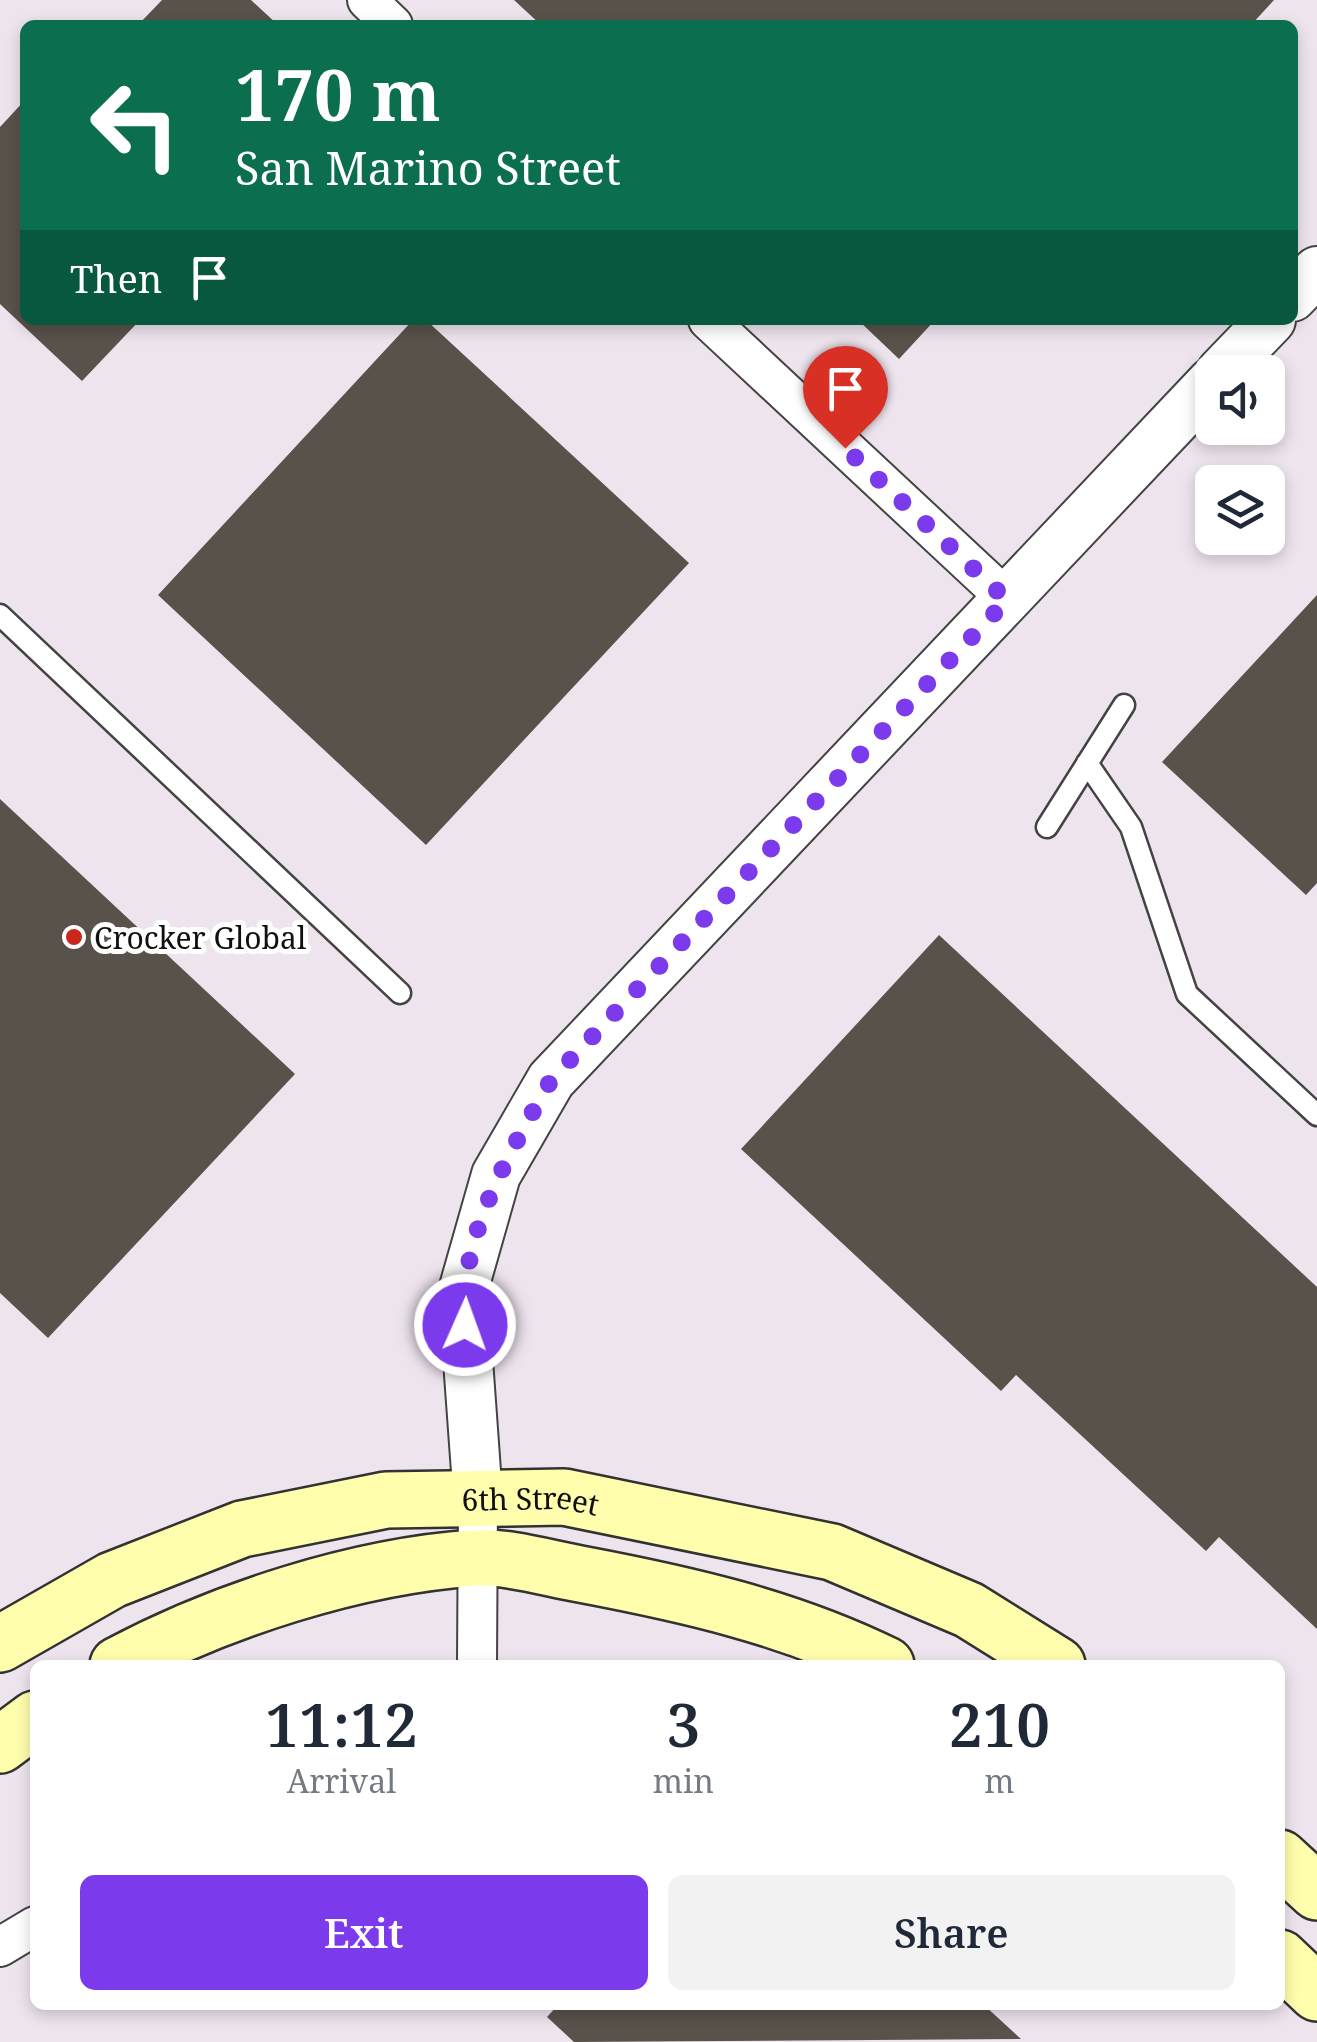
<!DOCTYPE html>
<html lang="en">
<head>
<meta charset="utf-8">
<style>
	body { margin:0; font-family:"Noto Serif",serif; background:#f2f2f3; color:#1f2937; height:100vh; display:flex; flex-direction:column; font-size:38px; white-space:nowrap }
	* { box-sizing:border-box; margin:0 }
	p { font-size:32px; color:#747a83 }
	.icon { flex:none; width:55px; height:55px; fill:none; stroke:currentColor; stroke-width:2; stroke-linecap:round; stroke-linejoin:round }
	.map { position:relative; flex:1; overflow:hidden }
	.panel { position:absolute; left:30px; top:1660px; width:1255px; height:350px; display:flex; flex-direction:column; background:#fff; border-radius:15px; box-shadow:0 5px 15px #0003 }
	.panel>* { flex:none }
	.banner { position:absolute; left:20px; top:20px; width:1278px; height:305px; border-radius:15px; box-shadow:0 5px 15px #0003; background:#0b6e4f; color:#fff; overflow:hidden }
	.fabs { position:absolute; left:1195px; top:355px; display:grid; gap:20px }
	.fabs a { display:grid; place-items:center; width:90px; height:90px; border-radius:15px; background:#fff; box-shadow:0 5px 15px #0003; font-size:50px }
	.pin { position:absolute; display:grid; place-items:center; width:85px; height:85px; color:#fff; margin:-102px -42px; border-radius:50% 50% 50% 0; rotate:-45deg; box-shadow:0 0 10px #0007 }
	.pin .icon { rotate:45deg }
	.me { position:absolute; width:110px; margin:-55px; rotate:2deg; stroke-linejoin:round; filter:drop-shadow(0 0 8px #0008) }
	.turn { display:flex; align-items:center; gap:35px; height:210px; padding:0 50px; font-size:45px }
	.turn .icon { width:130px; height:130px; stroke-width:2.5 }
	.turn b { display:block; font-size:70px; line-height:85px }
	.then { display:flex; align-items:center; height:95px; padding:0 50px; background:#0003; gap:20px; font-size:38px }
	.eta { display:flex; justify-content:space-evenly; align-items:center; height:170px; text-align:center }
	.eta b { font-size:60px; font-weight:600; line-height:70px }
	.action { display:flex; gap:20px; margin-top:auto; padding:20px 50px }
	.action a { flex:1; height:115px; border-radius:15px; background:#7c3aed; color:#fff; font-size:40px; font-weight:600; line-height:115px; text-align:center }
	.action a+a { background:#f2f2f3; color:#1f2937 }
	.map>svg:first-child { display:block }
	.industrial { fill:#eee4ee; fill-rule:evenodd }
	.building { fill:#59524b }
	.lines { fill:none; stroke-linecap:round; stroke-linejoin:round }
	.service-casing { stroke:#434343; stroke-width:25 }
	.minor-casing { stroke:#434343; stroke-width:42 }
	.tertiary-casing { stroke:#434343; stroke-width:52 }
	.secondary-casing { stroke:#323232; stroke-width:60 }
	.service { stroke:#fff; stroke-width:20 }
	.minor { stroke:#fff; stroke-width:38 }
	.tertiary { stroke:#fff; stroke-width:48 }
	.secondary { stroke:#fffead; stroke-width:55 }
	.route { stroke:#7c3aed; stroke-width:18; stroke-dasharray:0 32.4 }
	.poi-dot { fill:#ca271d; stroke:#fff; stroke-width:4 }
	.labels { text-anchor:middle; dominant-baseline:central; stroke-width:10; stroke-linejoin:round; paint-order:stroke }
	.poi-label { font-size:30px; fill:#101010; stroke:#fff; text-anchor:start }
	.street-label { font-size:30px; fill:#101010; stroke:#fff }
</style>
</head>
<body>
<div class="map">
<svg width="1317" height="2042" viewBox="0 0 1317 2042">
	<rect width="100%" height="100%" fill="#fffef2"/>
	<path class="industrial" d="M0,0H1317V2042H0ZM25,25H1292V320H25ZM1212,372H1268V428H1212ZM1212,482H1268V538H1212ZM35,1665H1280V2005H35Z"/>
	<path class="building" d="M162,0H251L278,25H138Z
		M514,0H1274L1251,25H541Z
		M25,100V320H140L82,381L0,304V127Z
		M413,320H426L689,563L426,845L158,595Z
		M858,320H935L899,359Z
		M1317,595V883L1306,895L1162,762Z
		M0,799L295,1074L48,1338L0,1293Z
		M939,935L1317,1287V1629L1219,1537L1206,1551L1016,1375L1001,1391L741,1149Z
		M558,2005H984L1021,2039L574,2042L547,2017Z"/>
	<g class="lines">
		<g class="service-casing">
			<path id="service" d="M0,615L400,993
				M1087,763L1131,827L1187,994L1317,1115
				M1047,827L1124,705"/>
		</g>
		<g class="minor-casing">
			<path id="minor" d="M367,0L393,25
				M708,320L1007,599
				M477,1665L478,1499
				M0,1947L35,1926"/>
		</g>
		<g class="tertiary-casing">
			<path id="tertiary" d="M1292,297L1317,271
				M1221,372L1271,320
				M478,1499L463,1291L496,1175L551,1080L1212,382"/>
		</g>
		<g class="secondary-casing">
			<g id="secondary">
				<path id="s1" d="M0,1644L112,1580L242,1529L386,1500L564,1497L832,1552L969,1610L1057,1665"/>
				<path d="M118,1665C221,1610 357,1566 474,1558C507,1556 547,1568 580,1574C686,1594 788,1617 886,1665"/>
				<path d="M0,1745L35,1719"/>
				<path d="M1280,1858L1317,1892"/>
				<path d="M1280,1958L1317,1993"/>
			</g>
		</g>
		<use href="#service" class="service"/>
		<use href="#minor" class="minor"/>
		<use href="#tertiary" class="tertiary"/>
		<use href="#secondary" class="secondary"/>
	</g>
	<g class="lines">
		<path class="route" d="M465,1325C458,1237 509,1154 551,1080L1007,600L845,448"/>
	</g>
	<circle class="poi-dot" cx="74" cy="937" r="10"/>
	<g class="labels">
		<g class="poi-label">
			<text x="94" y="937">Crocker Global</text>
		</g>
		<g class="street-label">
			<text stroke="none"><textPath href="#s1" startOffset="560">6th Street</textPath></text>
		</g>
	</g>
</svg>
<div class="fabs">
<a><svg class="icon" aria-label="sound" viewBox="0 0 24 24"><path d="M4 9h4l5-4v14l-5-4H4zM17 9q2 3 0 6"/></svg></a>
<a><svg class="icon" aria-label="layers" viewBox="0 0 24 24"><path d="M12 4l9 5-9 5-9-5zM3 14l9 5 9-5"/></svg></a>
</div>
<div class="pin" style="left:845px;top:448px;background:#d93025"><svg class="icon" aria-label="arrive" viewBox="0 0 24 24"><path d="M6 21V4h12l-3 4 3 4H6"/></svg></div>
<svg class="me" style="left:465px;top:1325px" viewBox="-20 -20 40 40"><circle r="17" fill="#7c3aed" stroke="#fff" stroke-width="3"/><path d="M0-11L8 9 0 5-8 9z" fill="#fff"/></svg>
<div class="banner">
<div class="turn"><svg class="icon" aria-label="left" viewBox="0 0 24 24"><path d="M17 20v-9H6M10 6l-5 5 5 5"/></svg><div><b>170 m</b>San Marino Street</div></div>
<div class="then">Then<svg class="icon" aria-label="arrive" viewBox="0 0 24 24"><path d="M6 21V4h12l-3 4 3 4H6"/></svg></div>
</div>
<section class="panel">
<div class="eta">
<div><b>11:12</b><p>Arrival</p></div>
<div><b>3</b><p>min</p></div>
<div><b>210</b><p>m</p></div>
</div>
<div class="action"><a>Exit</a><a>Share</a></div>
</section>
</div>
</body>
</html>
